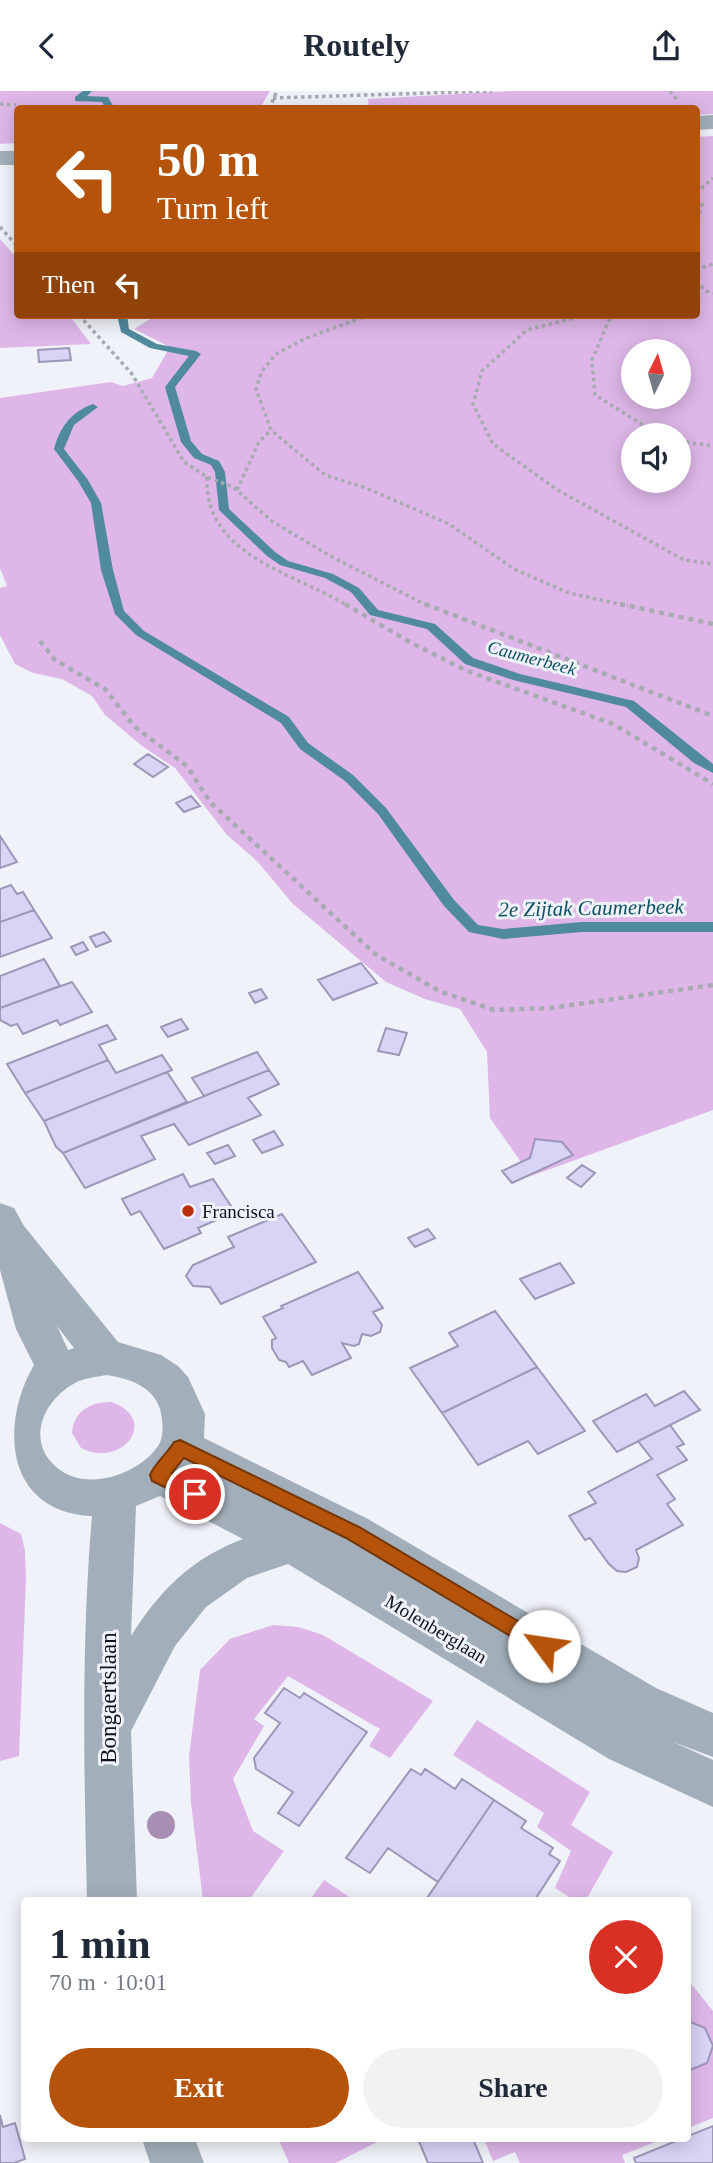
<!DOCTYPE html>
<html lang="en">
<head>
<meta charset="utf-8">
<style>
	body { margin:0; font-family:"Times New Roman",serif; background:#f2f2f3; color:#1f2937; height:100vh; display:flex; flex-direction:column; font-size:26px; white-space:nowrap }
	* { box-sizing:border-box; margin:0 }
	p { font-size:23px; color:#747a83 }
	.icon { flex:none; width:38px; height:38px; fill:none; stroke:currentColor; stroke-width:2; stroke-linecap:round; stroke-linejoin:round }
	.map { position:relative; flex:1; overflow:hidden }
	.side { position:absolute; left:21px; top:1806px; width:670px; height:245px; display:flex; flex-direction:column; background:#fff; border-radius:7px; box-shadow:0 4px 18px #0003 }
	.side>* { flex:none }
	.hud { position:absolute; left:14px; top:14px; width:686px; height:214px; border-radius:7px; box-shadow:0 4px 18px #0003; background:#b45309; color:#fff; overflow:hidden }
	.needle { width:46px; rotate:5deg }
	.controls { position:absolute; left:621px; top:248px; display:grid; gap:14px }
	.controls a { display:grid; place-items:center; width:70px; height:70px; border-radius:50%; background:#fff; box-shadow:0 4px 18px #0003; font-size:35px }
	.pin { position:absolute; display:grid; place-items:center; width:60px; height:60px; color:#fff; margin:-30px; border:4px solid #fff; border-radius:50%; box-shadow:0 2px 7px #0007 }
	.me { position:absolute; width:77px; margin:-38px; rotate:301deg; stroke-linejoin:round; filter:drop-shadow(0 0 5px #0008) }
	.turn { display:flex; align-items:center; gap:24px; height:147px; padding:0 28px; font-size:32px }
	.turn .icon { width:91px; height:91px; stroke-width:2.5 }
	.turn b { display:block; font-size:49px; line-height:60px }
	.then { display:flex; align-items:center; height:66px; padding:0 28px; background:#0003; gap:14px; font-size:26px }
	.round { display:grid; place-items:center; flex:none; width:74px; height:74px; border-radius:37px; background:#f2f2f3 }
	.headline { display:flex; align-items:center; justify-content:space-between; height:119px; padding:0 28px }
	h1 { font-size:42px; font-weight:600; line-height:52px }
	.action { display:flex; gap:14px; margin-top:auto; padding:14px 28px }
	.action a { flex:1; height:80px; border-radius:42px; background:#b45309; color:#fff; font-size:28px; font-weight:600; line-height:80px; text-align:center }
	.action a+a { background:#f2f2f3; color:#1f2937 }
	header { display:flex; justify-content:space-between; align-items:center; height:91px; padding:0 28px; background:#fff; font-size:32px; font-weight:600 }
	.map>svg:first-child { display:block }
	.green { fill:#deb7e8; fill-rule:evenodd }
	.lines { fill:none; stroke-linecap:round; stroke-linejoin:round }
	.stream { fill:#508a9d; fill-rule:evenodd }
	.building { fill:#d9d3f6; stroke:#9c96b7; stroke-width:2 }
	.path-far1 { stroke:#a7aab2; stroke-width:3.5; stroke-dasharray:3.5 3.5; stroke-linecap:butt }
	.path { stroke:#a7aab2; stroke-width:4.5; stroke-dasharray:5 5; stroke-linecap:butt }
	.minor { fill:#a2afba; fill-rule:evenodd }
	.tree { fill:#a88eb3 }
	.route { fill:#b45309; stroke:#753606; stroke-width:2 }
	.poi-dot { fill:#b92e0d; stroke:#eff2f8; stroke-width:2.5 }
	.labels { text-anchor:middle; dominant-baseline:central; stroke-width:6; stroke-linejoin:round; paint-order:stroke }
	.far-water-label { font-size:18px; font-style:italic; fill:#0c5162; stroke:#eff2f8 }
	.poi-label { font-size:19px; fill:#0e121e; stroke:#eff2f8; text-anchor:start }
	.street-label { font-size:19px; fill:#0e121e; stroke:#eff2f8 }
	.water-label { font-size:21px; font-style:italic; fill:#0c5162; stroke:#eff2f8 }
	.near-street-label { font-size:23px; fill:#0e121e; stroke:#eff2f8 }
</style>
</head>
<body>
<header><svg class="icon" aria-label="back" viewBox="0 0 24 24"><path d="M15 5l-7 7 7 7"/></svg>Routely<svg class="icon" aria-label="share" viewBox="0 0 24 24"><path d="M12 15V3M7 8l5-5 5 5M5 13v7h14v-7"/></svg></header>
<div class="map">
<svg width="713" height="2072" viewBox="0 0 713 2072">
	<rect width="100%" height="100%" fill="#eff2f8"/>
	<path class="green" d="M0,0H270L260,17L18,18L17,52L0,53Z
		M510,0H713V23L697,24L696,18H369L368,8Z
		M713,45V1019L531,1085L490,1027L487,961L460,918L425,908L386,891L293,813L257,770L227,744L175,677L142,655L105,624L92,605L62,588L33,582L15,573L0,544V497L7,495L0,477V307L111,291L123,295L152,287L170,256L134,238L157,224H696L697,46ZM634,261H679V306H634ZM634,345H679V390H634Z
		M0,148L17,167L18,224H69L91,253L0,257Z
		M112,1311C160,1329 122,1378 81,1357L72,1342C74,1319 91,1311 112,1311Z
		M0,1432L21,1443L25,1460L26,1487L19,1665L0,1670Z
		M273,1534L298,1536L323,1544L433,1610L390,1667L369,1655L380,1638L288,1585L254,1628L264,1635L233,1688L253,1740L284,1760L249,1809H203L191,1712L189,1665L200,1579L230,1548Z
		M477,1629L590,1701L571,1734L613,1761L586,1809H574L555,1797L571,1760L537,1736L544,1722L453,1664Z
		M324,1789L354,1809H310Z
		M688,1889L713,1920V2027L688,2037Z
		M283,2048H383L336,2072H289L280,2052Z
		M484,2048H663L622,2064L625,2072H520L515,2061L493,2070Z"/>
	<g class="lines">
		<path class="stream" d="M83,0H92L87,5L108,6L115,18H106L102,11L75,10V6Z
			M117,224H127L129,238L157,253L196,260L201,263L175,296L191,350L202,363L219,370L225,381L229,418L275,461L288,470L333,483L359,497L378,519L435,533L473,567L520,583L634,610L713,673V682L694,672L626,616L513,589L465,573L427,538L370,524L351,501L325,487L280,474L267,465L219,419L215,381L211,374L194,367L181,351L165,296L189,265L150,257L121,241Z
			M93,313L98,316L74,334L64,358L88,389L101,412L113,479L124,520L144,540L289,626L308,652L353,684L386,717L454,809L478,834L503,838L582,831H713V841H582L503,848L469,841L444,815L378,723L345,690L300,658L281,632L136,544L115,523L101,479L91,412L78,390L54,358C60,336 71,321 93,313Z"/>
	</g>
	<path class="building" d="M69,257L71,269L39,271L38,259Z
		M148,663L168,676L153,686L134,673Z
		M191,705L200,715L184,721L176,712Z
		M0,745L17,771L0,777Z
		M11,794L17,803L23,801L34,819L0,831V798Z
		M34,819L52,847L0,866V831Z
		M104,841L111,850L96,856L90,846Z
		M83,851L88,859L76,864L71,856Z
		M44,868L60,895L0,917V885Z
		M361,872L377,892L333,909L318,889Z
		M72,891L92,921L60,934L57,929L23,943L17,933L11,935L0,929V917Z
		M261,898L267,907L255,912L249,902Z
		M181,928L188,938L168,946L161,936Z
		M107,934L116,948L99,954L108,969L25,1002L7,973Z
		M386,937L407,942L399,964L378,960Z
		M257,961L269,979L204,1005L192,987Z
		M162,964L172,979L44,1030L25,1002L108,969L116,982Z
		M269,979L279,993L248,1007L261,1024L189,1054L174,1033L141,1045L155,1068L85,1097L63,1062Z
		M167,981L187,1011L63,1062L56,1056L44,1030Z
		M274,1040L283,1054L262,1062L253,1049Z
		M535,1048L562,1051L573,1064L512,1092L502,1080L530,1067Z
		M228,1054L235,1065L215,1073L207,1062Z
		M582,1074L595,1082L581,1096L567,1087Z
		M183,1083L190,1096L213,1088L235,1121L198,1137L201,1142L164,1158L140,1120L131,1124L122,1108Z
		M282,1123L316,1171L221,1213L210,1196L193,1195L186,1185L193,1174L234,1156L228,1146Z
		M428,1138L435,1147L415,1156L408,1147Z
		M560,1172L574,1192L535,1208L520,1188Z
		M358,1181L383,1217L373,1221L382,1234L380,1241L371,1245L362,1243L359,1253L354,1255L342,1252L351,1267L312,1284L303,1270L289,1276L286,1271L279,1269L272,1257V1249L276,1247L263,1226L283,1217L281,1215Z
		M495,1220L537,1276L442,1322L410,1277L458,1255L449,1242Z
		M537,1276L585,1340L538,1363L528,1350L478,1374L442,1322Z
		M684,1300L700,1319L617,1361L593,1330L646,1303L655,1315Z
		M670,1334L684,1353L677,1356L687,1369L657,1384L675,1408L667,1413L683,1434L636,1459L639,1467L637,1476L626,1481L617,1480L609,1473L590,1447L585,1449L569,1425L596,1412L588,1401L652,1368L638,1350Z
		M284,1597L300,1607L304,1602L367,1641L299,1735L278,1722L293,1701L256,1678L254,1667L280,1632L265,1622Z
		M411,1678L421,1684L425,1678L455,1698L462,1688L494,1709L438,1791L388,1757L370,1782L346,1767Z
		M494,1709L526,1730L521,1737L553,1757L549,1763L560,1770L534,1810H425Z
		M688,1930L705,1937L713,1955L707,1972L690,1979L688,1978Z
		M0,2024L3,2036L15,2032L25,2068L14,2072H0Z
		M713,2035V2072H636L634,2067Z
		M418,2048H473L483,2072H428Z"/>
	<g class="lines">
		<path class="path-far1" d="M670,0L678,10
			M273,7L492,0
			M0,13L16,14
			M269,18L277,0
			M696,102L713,87
			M696,108L702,113L696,140
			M0,136L18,156
			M696,179L713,173
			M696,190L706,200L713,202
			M79,224L132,283L184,371L207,386L233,396L273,431L334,467L428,515
			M369,224L304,248L276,263L262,280L256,298L271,339L325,384L366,397L449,433L514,478L569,502L628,515
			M586,224L527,239L482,280L473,313L493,353L556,398L684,469L713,473
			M616,224L609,229L592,269L595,304L661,345
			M679,350L713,355
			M207,386C204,465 293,481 348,515
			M237,399L259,351L271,339"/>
		<path class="path" d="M345,513L408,550L467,580L613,633L713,693
			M425,513L713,625
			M620,513L713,533
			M40,550L55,569L105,598L135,636L187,675L210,711L375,863L439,900L494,919L550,917L713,894"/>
		<path class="minor" d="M713,24V38L696,39V25Z
			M0,60H18V74H0Z
			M0,1112L14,1117L24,1135L118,1251L161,1264L178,1275L188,1286L205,1323L204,1347L368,1428L656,1597L713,1622V1666L673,1651L713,1669V1716L609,1668L288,1473L247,1487L206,1516L175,1555L131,1640L137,1810H87C84,1681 81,1553 92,1425C4,1421 0,1332 34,1274L16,1238L0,1179ZM57,1235L74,1257L68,1259ZM106,1284C133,1288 160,1298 162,1329C163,1337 163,1348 158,1355C140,1382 92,1399 63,1381C24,1356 40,1311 75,1292C84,1287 96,1286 106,1284ZM160,1405L243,1448C192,1467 159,1500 131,1545L136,1415Z
			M142,2048H195L204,2072H150Z"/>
	</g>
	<circle class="tree" cx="161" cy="1734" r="14"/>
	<path class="route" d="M180,1349L359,1436L550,1549L553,1555L550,1561L544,1564L537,1561L346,1447L184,1367L172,1382L202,1397L205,1403L202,1408L195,1411L189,1408L152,1390L150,1384C155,1372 167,1363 174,1351Z"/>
	<circle class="poi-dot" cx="188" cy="1120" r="7"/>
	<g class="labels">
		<g class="far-water-label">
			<text transform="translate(532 567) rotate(15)">Caumerbeek</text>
		</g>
		<g class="poi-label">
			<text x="202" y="1120">Francisca</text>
		</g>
		<g class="street-label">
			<text transform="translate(436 1538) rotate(31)">Molenberglaan</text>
		</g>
		<g class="water-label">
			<text transform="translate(591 817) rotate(-1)">2e Zijtak Caumerbeek</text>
		</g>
		<g class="near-street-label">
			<text transform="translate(108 1607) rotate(-90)">Bongaertslaan</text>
		</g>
	</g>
</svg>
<div class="controls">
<a><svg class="needle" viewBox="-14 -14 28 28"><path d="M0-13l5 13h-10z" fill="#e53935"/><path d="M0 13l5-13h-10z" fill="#747a83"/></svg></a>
<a><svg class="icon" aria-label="sound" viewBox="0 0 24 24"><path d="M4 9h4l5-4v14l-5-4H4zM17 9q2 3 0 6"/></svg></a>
</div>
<div class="pin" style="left:195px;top:1403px;background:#d93025"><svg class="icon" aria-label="arrive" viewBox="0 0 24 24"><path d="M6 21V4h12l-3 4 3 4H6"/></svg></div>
<svg class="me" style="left:544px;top:1555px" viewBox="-20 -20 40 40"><circle r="19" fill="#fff"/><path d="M0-13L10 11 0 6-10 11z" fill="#b45309"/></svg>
<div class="hud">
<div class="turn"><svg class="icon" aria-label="left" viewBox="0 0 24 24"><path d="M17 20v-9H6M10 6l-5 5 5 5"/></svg><div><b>50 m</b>Turn left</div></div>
<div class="then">Then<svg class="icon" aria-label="left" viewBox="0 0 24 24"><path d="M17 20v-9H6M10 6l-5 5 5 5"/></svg></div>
</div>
<section class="side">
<div class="headline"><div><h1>1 min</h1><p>70 m · 10:01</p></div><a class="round" style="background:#d93025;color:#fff"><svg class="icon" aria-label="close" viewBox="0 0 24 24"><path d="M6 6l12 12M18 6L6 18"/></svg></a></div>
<div class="action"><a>Exit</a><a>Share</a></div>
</section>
</div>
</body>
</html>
